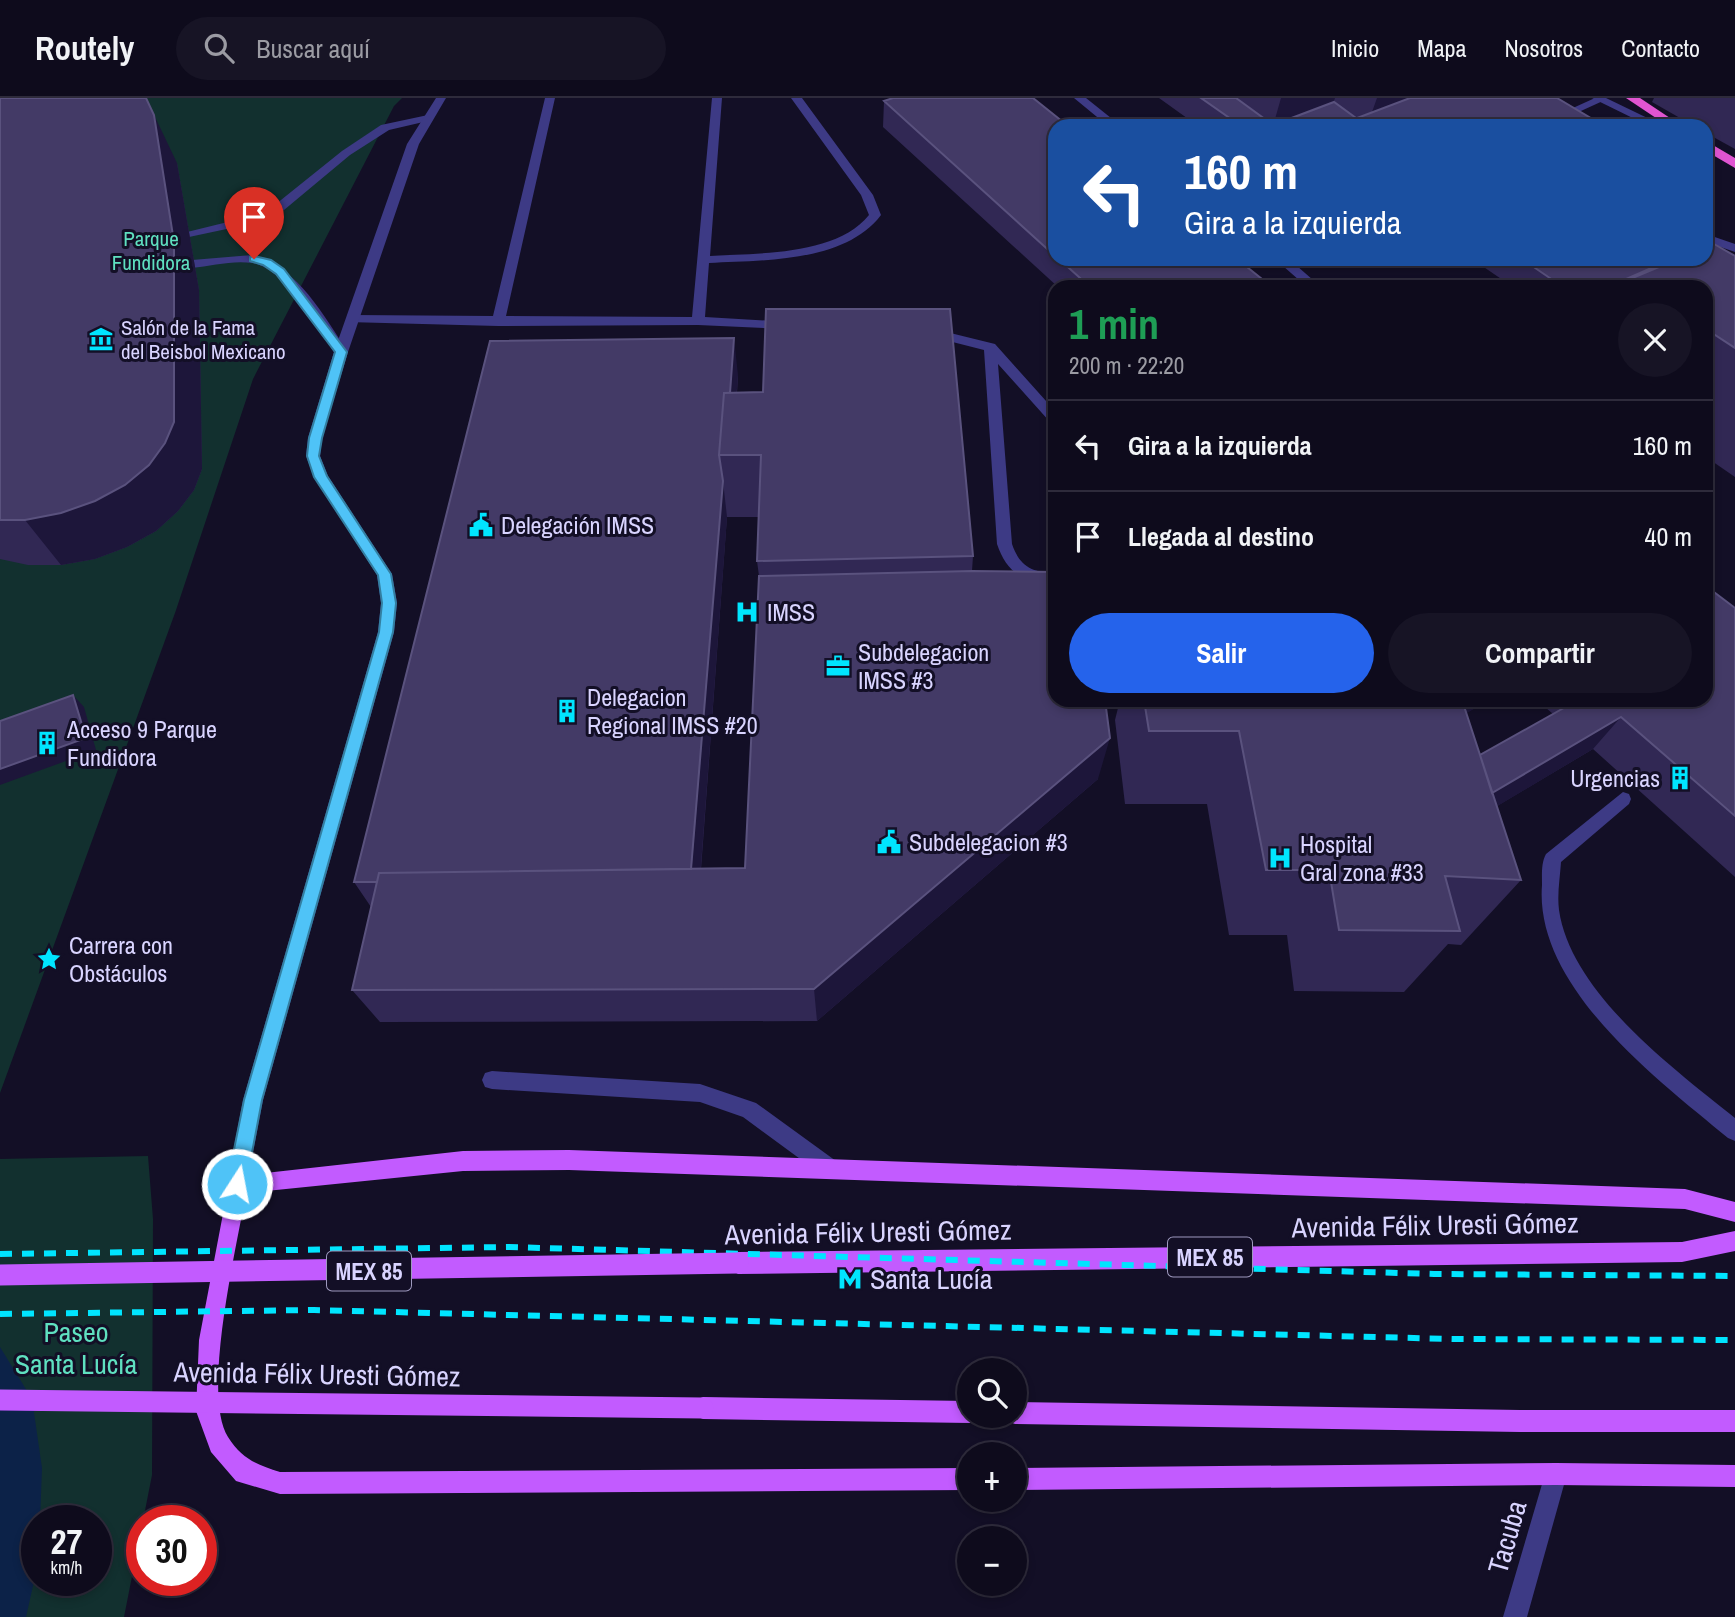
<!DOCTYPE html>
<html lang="es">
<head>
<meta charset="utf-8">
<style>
	body { margin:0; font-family:"Archivo Narrow",sans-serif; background:#171425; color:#f1f3f6; height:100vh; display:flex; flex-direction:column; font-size:26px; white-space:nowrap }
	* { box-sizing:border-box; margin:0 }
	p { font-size:23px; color:#9b9ba3 }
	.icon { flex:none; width:38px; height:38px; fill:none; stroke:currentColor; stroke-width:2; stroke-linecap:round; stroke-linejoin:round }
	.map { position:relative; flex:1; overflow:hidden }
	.side { position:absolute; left:1048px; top:182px; width:665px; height:427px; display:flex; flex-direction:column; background:#0e0b1c; border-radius:21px; box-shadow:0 4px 10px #0003,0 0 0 2px #2e2b3b }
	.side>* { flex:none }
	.banner { position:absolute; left:1048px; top:21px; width:665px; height:147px; border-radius:21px; box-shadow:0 4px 10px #0003,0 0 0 2px #2e2b3b; background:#1a4fa0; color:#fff; overflow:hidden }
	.fabs { position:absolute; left:957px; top:1260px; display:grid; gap:14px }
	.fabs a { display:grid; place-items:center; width:70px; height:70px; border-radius:50%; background:#0e0b1c; box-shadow:0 4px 10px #0003,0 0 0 2px #2e2b3b; font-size:35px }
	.speed { position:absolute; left:21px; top:1407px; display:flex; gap:14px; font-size:35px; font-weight:700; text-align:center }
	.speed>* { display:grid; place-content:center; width:91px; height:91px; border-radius:50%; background:#0e0b1c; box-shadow:0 4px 10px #0003,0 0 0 2px #2e2b3b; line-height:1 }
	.speed small { font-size:18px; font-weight:400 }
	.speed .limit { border:10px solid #d22; background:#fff; color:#111 }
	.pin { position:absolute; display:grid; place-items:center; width:60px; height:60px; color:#fff; margin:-72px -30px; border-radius:50% 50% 50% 0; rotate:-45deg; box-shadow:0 0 7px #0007 }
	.pin .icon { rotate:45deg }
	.me { position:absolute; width:77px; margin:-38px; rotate:11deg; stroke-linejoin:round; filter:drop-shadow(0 0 5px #0008) }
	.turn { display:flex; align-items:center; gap:24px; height:147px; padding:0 21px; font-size:32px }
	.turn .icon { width:91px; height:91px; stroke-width:2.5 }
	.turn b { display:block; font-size:49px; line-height:60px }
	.round { display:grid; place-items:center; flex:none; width:74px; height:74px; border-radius:37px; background:#171425 }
	.headline { display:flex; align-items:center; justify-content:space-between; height:119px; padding:0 21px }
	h1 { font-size:42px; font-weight:800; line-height:52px; color:#1e9e55 }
	.button { display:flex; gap:14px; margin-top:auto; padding:14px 21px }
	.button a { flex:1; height:80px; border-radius:42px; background:#2563eb; color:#fff; font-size:28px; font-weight:800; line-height:80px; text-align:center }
	.button a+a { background:#171425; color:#f1f3f6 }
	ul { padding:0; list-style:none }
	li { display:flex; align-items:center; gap:21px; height:91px; padding:0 21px; border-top:2px solid #2e2b3b }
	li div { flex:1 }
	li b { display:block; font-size:26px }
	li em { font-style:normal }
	header { display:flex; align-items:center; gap:42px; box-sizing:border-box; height:98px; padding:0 35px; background:#0e0b1c; border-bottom:2px solid #2e2b3b }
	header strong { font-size:33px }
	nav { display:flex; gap:38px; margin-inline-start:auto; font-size:24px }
	.search { width:490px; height:63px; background:#171425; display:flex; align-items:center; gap:18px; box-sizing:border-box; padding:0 24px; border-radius:38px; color:#9b9ba3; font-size:26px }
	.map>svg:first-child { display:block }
	.green { fill:#12302f; fill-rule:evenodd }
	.water { fill:#0c2248 }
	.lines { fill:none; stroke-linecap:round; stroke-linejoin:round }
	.service { fill:#3d3a85; fill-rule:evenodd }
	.minor { fill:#3d3a85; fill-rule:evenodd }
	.tertiary { fill:#3d3a85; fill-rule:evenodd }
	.primary { fill:#c25bff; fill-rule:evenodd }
	.trunk { fill:#e055d1; fill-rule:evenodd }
	.rail { stroke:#00e5ff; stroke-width:6; stroke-dasharray:12 10; stroke-linecap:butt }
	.primary-bridge { stroke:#c25bff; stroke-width:21 }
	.wall { fill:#312854; fill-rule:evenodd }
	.shaded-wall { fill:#1d163a }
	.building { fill:#433a66; stroke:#5a527e; stroke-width:2 }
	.route { fill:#4fc3f7; stroke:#337fa1; stroke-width:2 }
	.labels { text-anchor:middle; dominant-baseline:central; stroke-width:6; stroke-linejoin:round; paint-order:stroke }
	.far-park-label { font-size:21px; fill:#5fe0c0; stroke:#130f26 }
	.far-poi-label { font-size:21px; fill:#d9d4ff; stroke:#130f26; text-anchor:start }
	.shield { fill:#130f26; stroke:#9e99be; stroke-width:2 }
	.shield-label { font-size:23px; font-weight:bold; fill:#d9d4ff }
	.poi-label { font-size:24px; fill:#d9d4ff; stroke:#130f26; text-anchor:start }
	.near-street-label { font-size:28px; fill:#d9d4ff; stroke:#130f26 }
	.near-poi-label { font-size:28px; fill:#d9d4ff; stroke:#130f26; text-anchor:start }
	.near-park-label { font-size:28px; fill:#5fe0c0; stroke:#130f26 }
</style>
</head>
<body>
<header>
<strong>Routely</strong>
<div class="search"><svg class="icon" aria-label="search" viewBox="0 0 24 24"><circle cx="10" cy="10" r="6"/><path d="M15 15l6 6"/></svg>Buscar aquí</div>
<nav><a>Inicio</a><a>Mapa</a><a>Nosotros</a><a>Contacto</a></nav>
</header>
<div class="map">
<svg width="1735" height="1519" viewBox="0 0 1735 1519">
	<rect width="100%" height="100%" fill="#130f26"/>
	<path class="green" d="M0,0H402L394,8L253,281L175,515L0,995Z
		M148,1058L153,1121L152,1377L124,1519H0V1061ZM37,1423H96V1482H37Z"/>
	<path class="water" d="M0,1249L32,1301L42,1370L40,1423H37V1470L26,1519H0Z"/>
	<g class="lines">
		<path class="service" d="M545,0H555L506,218L692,219L712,0H722L710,158C757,155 836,158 869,117L861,97L791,0H802L873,97L881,117C845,165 762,162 709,165L705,219L791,224V230L786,231L698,227L498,228L347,224L346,221L352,217L493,218Z
			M1074,0H1086L1121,28H1108Z
			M1595,0L1605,2L1548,28H1533Z
			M428,17L432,18V22L389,32L350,57L284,112L260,124L189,139L183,135L252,118L276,106L342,53L381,27Z
			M1706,136L1735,146V154L1706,144Z
			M252,157C298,169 323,217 348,254L346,257H336C319,231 285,170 252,165C233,162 211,168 192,170L186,166L192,162Z
			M1275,161H1289L1321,189H1307Z
			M930,230L995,246L1055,313V326L1050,324L998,266L1012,446C1020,469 1032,474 1055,475V485C1025,485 1007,476 997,446L984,252L925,237L924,234Z
			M1623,694L1629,696L1631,701L1629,706L1561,764C1560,780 1557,796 1559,812C1571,895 1674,971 1735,1020V1043L1728,1040C1658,982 1534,889 1542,787C1542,777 1541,765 1546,756Z
			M492,973L700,986L756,1005L836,1063L839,1070L836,1077L829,1080L822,1077L743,1019L700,1004L492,991L485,989L482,982L485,975Z"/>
		<path class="minor" d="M436,0H446L419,46L348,254L322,340L320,358L328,378L392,476L397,505L394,534L263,1002L247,1086L244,1093L237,1096L230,1093L227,1086L243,1002L378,534L381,505L377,477L314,379L306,358L308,340L334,254L407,46Z
			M1556,1365L1564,1368L1567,1376L1527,1519H1503L1545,1376L1548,1368Z"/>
		<path class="tertiary" d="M1592,0H1606L1664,28H1649Z"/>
		<path class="primary" d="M569,1052L1685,1091L1735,1104V1124L1685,1111L569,1072L463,1073L246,1095C237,1148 201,1296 228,1339C242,1361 257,1367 280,1374L970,1370V1392L280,1396L236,1383L211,1354L196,1313L199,1242L230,1079L463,1053Z
			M1735,1133V1153L1682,1164L738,1176L731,1172L727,1165L731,1158L738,1154L1682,1144Z
			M703,1299L970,1303V1318H980L978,1322L970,1325L703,1321L695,1318L692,1310L695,1302Z
			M1015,1304L1520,1312H1735V1334H1520L1015,1326L1007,1323L1005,1318H1015Z
			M1556,1365L1735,1367V1389L1556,1387L1015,1392V1370Z"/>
		<path class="trunk" d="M1626,0H1640L1682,28H1668Z
			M1706,43L1735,60V70L1706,53Z"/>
		<path class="rail" d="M0,1156L509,1149L1434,1176L1735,1178
			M0,1216L314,1212L1453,1241L1735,1242"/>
		<path class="primary-bridge" d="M0,1177L738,1165
			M0,1302L703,1310"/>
	</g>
	<path class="wall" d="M0,0L177,65L199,192L202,371L194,392L178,413L156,433L127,449L95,461L61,467H28L0,461Z
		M1159,0H1557L1598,28H1198Z
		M1654,0H1735V51L1706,35V28H1694L1652,4Z
		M884,3L1055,28V161H1237L1272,189H1058L883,29Z
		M1706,142L1710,144L1707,149L1735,158V379L1706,359V189H1513L1472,161H1706Z
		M738,277L737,295L763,294L973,458L972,473L1098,681L817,923L380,924L352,892L371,809L354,784ZM727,419H759L757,463L759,478L745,770L701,771Z
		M1735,510V779L1593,651L1497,708L1521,782L1461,847L1448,846L1404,894L1294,893L1287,837H1229L1207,706H1125L1115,622L1120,602H1489L1466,615L1480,657L1553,616L1537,602H1706Z"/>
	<path class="shaded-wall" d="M146,0L177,65L199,192L202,371L194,392L178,413L156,433L127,449L95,461L61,467L25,422Z
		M1281,0H1335L1326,28H1273Z
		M1377,0H1440L1367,28Z
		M1672,161H1699L1630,181L1625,189H1608Z
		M734,240L738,277L732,357H725Z
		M723,383L727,419L698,807L691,779Z
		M73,597L84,609L96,652L0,687V671Z
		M1455,602H1489L1404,652Z
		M1621,619L1593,651L1432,747L1455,717Z
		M1110,640L1098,681L817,923L814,891Z"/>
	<path class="building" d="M0,0H146L154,17L174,144V324L165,345L149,367L125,387L95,403L61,415L25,422H0Z
		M893,0H1033L1068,28H1055V158L884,3Z
		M1201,0H1236L1273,27L1334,4L1356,20L1336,28H1241Z
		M1410,0H1557L1599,25L1593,28H1336Z
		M1714,146L1735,158V250L1706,231V189H1642L1630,181L1678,161H1706V149Z
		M1059,161H1237L1272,189H1090Z
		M1522,161H1672L1608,189H1563Z
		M766,211H950L973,458L757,463L761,357H719L724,295L763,294Z
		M734,240L730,295H724L719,357L723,383L691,771L379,775L377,784H354L490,243Z
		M972,473L1055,474V602H1105L1110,640L814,891L352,892L379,775L745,770L759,478Z
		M1706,488L1735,510V718L1621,619L1492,695L1480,657L1578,602H1706Z
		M73,597L86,640L0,671V623Z
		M1144,602H1462L1521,782L1445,778L1460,833L1339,832L1329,772H1266L1239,633H1149Z"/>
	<path class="route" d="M254,158L271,162L284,171L347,254L322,340L319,358L327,378L391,476L396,505L393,534L262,1002L246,1086L243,1092L237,1095L230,1092L227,1086L244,1002L379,534L382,505L378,477L314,379L307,358L309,340L335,254L276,176L263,167L250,163V159Z"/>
	<defs>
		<g id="museum-bare" transform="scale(1.89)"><path d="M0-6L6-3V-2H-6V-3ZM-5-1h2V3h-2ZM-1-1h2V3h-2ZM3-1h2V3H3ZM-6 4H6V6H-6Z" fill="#00e5ff" stroke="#130f26" stroke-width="2.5" paint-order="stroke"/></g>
		<g id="civic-bare" transform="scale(1.89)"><path d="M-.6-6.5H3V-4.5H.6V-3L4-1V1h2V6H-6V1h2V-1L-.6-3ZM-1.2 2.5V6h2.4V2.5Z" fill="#00e5ff" stroke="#130f26" stroke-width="2.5" paint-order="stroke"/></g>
		<g id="hospital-bare" transform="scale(1.89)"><path d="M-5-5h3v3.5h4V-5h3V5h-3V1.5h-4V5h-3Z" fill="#00e5ff" stroke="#130f26" stroke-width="2.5" paint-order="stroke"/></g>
		<g id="office-bare" transform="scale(1.89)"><path d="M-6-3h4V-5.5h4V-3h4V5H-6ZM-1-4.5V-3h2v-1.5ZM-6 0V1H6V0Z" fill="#00e5ff" stroke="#130f26" stroke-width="2.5" paint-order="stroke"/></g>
		<g id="building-bare" transform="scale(1.89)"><path d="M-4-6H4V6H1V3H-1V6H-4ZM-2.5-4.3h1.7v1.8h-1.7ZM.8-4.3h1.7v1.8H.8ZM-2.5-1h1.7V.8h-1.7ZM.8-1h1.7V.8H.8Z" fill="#00e5ff" stroke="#130f26" stroke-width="2.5" paint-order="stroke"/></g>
		<g id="sight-bare" transform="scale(1.89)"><path d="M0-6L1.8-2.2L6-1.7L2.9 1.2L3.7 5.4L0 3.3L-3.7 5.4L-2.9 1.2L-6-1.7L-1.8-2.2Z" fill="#00e5ff" stroke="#130f26" stroke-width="2.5" paint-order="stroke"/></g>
		<g id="metro-bare" transform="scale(1.89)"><path d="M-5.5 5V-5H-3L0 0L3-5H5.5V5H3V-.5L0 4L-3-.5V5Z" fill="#00e5ff" stroke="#130f26" stroke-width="2.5" paint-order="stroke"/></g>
	</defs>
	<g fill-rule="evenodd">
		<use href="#museum-bare" x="101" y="241"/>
		<use href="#civic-bare" x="481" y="427"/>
		<use href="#hospital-bare" x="747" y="514"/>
		<use href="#office-bare" x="838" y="568"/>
		<use href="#building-bare" x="567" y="613"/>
		<use href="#building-bare" x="47" y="645"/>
		<use href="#building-bare" x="1680" y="680"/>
		<use href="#civic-bare" x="889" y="744"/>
		<use href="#hospital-bare" x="1280" y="760"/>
		<use href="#sight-bare" x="49" y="861"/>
		<use href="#metro-bare" x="850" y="1181"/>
	</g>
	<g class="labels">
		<g class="far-park-label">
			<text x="151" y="140">Parque<tspan x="151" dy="24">Fundidora</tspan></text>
		</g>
		<g class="far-poi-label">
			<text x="121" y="229">Salón de la Fama<tspan x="121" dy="24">del Beisbol Mexicano</tspan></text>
		</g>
		<g class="shield">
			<rect x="1168" y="1139.5" width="84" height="39" rx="5"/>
			<rect x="327" y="1153.5" width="84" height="39" rx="5"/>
		</g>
		<g class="shield-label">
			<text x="1210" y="1159">MEX 85</text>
			<text x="369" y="1173">MEX 85</text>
		</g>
		<g class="poi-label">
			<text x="501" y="427">Delegación IMSS</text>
			<text x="767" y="514">IMSS</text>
			<text x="858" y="554">Subdelegacion<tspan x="858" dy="28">IMSS #3</tspan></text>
			<text x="587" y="599">Delegacion<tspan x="587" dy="28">Regional IMSS #20</tspan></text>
			<text x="67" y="631">Acceso 9 Parque<tspan x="67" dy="28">Fundidora</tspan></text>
			<text x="1660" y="680" text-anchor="end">Urgencias</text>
			<text x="909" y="744">Subdelegacion #3</text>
			<text x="1300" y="746">Hospital<tspan x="1300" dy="28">Gral zona #33</tspan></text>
			<text x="69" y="847">Carrera con<tspan x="69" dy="28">Obstáculos</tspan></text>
		</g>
		<g class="near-street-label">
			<text transform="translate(1435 1127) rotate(-1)">Avenida Félix Uresti Gómez</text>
			<text transform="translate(868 1134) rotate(-1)">Avenida Félix Uresti Gómez</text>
			<text transform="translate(317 1276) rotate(1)">Avenida Félix Uresti Gómez</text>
			<text transform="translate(1507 1439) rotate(-74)">Tacuba</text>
		</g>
		<g class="near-poi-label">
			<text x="870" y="1181">Santa Lucía</text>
		</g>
		<g class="near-park-label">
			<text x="76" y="1234">Paseo<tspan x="76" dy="32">Santa Lucía</tspan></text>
		</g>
	</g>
</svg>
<div class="fabs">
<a><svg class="icon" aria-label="search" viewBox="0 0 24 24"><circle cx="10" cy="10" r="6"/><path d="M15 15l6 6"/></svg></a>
<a>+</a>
<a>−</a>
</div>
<div class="speed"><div>27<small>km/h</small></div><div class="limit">30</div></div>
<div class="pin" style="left:254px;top:161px;background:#d93025"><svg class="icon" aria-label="arrive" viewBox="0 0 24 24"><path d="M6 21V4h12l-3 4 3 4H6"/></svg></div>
<svg class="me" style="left:237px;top:1086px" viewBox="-20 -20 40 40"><circle r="17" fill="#4fc3f7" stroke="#fff" stroke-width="3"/><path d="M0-11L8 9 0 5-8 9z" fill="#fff"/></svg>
<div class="banner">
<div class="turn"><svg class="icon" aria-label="left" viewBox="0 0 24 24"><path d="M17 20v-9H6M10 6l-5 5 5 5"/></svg><div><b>160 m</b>Gira a la izquierda</div></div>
</div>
<section class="side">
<div class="headline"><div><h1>1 min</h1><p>200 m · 22:20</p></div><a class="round"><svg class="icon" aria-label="close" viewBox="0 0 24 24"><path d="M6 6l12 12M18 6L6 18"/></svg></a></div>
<ul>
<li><svg class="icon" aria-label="left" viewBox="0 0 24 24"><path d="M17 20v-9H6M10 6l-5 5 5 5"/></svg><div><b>Gira a la izquierda</b></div><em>160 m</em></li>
<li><svg class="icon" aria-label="arrive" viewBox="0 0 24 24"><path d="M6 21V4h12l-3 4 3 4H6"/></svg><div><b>Llegada al destino</b></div><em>40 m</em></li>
</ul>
<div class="button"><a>Salir</a><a>Compartir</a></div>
</section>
</div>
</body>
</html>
